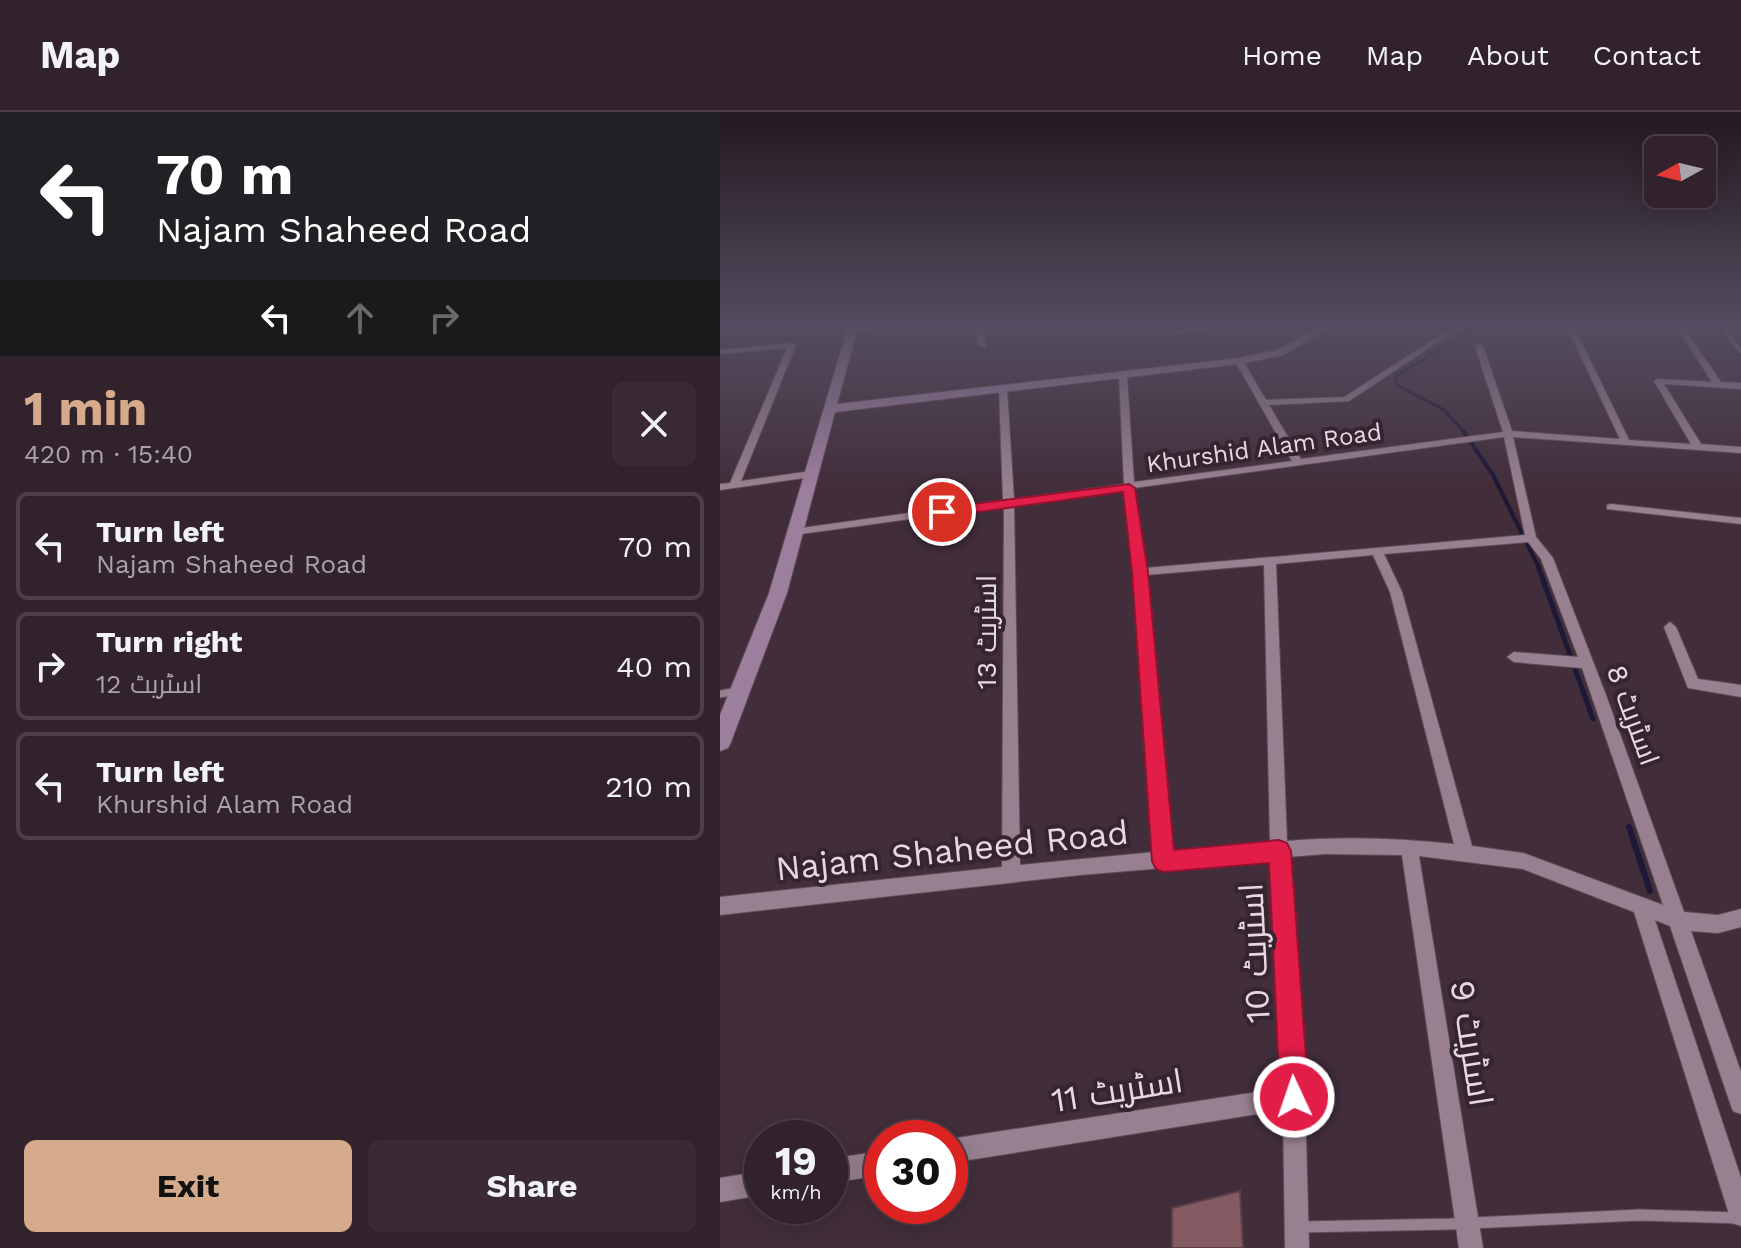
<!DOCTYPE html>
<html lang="en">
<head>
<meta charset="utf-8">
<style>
	body { margin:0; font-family:"Work Sans",Cairo,sans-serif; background:#3a2a34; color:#f1f3f6; height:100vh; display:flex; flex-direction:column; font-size:30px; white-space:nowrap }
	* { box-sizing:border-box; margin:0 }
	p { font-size:26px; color:#a8a4a9 }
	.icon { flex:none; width:44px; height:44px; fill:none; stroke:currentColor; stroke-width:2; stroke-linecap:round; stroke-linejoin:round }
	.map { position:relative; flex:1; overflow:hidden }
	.side { display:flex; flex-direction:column; background:#32222c; width:720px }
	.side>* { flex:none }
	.top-card { background:#202124; color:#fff; overflow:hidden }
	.needle { width:52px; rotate:262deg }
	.fabs { position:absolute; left:924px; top:24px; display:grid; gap:16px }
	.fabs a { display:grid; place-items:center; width:72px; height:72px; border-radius:12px; background:#32222c; box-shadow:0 4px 20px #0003,0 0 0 2px #4d3f48; font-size:40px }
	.speed { position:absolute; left:24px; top:1008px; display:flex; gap:16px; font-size:40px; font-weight:700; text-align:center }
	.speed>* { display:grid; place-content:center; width:104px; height:104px; border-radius:50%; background:#32222c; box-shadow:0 4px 20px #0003,0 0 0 2px #4d3f48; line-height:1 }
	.speed small { font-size:20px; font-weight:400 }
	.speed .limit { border:12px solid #d22; background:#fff; color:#111 }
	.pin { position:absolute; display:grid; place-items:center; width:68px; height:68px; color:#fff; margin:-34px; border:4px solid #fff; border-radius:50%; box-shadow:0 2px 8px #0007 }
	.me { position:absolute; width:88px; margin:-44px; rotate:357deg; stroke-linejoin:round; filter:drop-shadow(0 0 6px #0008) }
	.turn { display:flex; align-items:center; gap:28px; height:168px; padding:0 24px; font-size:36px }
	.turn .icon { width:104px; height:104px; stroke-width:2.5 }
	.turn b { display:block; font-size:56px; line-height:68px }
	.lanes { display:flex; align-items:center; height:76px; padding:0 24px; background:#0003; justify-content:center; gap:40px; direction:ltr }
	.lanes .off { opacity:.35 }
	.round { display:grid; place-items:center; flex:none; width:84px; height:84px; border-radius:12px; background:#3a2a34 }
	.headline { display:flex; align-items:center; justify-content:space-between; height:136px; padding:0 24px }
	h1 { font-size:48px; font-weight:700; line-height:60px; color:#d6ab8b }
	.action { display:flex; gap:16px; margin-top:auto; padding:16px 24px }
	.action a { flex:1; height:92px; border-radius:12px; background:#d6ab8b; color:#111; font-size:32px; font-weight:700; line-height:92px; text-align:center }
	.action a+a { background:#3a2a34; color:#f1f3f6 }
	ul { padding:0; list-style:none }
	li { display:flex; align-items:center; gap:24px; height:108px; margin:0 16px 12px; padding:0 8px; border:4px solid #4d3f48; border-radius:12px }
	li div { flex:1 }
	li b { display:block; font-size:30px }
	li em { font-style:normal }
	header { display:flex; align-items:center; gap:48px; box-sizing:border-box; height:112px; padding:0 40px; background:#32222c; border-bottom:2px solid #4d3f48 }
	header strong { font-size:38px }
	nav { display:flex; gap:44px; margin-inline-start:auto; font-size:28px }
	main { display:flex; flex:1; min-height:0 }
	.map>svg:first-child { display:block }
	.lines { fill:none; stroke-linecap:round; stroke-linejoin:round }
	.stream-far3 { stroke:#1c1836; stroke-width:3 }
	.stream-far2 { stroke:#1c1836; stroke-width:4 }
	.stream-far1 { stroke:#1c1836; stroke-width:5 }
	.stream { stroke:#1c1836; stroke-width:6 }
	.building { fill:#845a63; stroke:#5c3f45; stroke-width:2 }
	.lane-far2-casing { stroke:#5d4d57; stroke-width:5 }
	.lane-far1-casing { stroke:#5d4d57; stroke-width:9 }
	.lane-casing { stroke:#5d4d57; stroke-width:13 }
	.street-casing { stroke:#5d4d57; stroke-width:2 }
	.secondary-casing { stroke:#5d4d57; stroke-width:2 }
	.lane-far2 { stroke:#988090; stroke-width:4 }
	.lane-far1 { stroke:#988090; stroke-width:7 }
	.lane { stroke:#988090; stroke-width:11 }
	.street { fill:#988090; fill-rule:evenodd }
	.secondary { fill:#9c7e9d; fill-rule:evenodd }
	.route { fill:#e11d48; stroke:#92132f; stroke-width:2 }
	.labels { text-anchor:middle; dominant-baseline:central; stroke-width:8; stroke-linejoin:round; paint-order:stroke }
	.far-street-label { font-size:24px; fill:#e6d9e1; stroke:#372431 }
	.street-label { font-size:28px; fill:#e6d9e1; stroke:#372431 }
	.near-street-label { font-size:34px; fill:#e6d9e1; stroke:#372431 }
</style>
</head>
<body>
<header>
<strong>Map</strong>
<nav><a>Home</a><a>Map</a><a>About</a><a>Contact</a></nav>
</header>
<main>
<section class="side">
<div class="top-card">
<div class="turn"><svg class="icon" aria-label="left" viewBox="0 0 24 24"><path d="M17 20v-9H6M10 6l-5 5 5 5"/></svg><div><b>70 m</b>Najam Shaheed Road</div></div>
<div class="lanes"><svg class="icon" aria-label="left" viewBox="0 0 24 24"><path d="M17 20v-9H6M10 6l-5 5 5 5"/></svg><svg class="icon off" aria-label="ahead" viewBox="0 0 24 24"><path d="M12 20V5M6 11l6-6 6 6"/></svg><svg class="icon off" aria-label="right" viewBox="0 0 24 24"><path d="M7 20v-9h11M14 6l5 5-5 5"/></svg></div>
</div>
<div class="headline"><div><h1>1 min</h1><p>420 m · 15:40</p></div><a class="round"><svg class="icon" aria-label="close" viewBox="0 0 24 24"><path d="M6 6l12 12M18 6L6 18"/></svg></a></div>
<ul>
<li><svg class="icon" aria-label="left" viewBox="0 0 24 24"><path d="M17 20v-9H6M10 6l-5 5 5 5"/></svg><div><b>Turn left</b><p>Najam Shaheed Road</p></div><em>70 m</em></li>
<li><svg class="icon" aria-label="right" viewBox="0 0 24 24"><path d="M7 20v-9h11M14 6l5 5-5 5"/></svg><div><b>Turn right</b><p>اسٹریٹ 12</p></div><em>40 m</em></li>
<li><svg class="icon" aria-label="left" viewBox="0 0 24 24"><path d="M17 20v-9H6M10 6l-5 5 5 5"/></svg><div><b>Turn left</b><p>Khurshid Alam Road</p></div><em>210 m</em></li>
</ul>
<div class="action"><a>Exit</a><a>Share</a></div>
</section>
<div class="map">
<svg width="1021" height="1136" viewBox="0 0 1021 1136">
	<rect width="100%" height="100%" fill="#422e3b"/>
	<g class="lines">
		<path class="stream-far3" d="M745,321L724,298L677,273L675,265L755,215"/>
		<path class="stream-far2" d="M743,319L773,363L819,456"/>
		<path class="stream-far1" d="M818,454L873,607"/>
		<path class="stream" d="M909,715L930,779"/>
	</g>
	<path class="building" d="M520,1079L523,1136H452V1096Z"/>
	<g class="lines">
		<g class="lane-far2-casing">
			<path id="lane-far2" d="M1002,215L1021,239"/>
		</g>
		<g class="lane-far1-casing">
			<path id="lane-far1" d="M0,582L18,579"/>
		</g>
		<g class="lane-casing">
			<path id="lane" d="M580,1115L730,1112L920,1103L1021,1106"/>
		</g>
		<g class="street-casing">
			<path id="street" d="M146,215H173L132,220L128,218Z
				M257,215H264L265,235L258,233Z
				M483,215H510L458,221L454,219Z
				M733,215H741L629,289L549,293L581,347L783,320L755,234L759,232L763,234L792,319L900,327L847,215H854L909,328L971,332L934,269L938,267L992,270L957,215H963L1001,270L1021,271V277L944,272L981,332L1021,335V341L793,325L816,425L833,446L886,583L964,800L998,803L1021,797V815L998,821L971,819L1021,960V1002L1013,999L1010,991L950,814L935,808L1021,1066V1114L1012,1111L1009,1102L914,800L803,757L699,744L763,1136H739L682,743L605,742L568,745L585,985L589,1136H565L563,998L230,1051V1027L563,976L551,747L360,763L0,803V785L282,755L284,394L74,423L68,420L74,417L283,388L279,277L283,274L287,277L294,387L404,372L399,264L403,262L407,264L414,370L572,349L515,249L516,247H522L546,288L624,285ZM784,325L805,423L425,456L414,376ZM404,378L414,460L435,740L300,753L294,393ZM808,430L821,447L858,545L794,540L787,545L794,550L862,556L943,793L803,741L752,734L682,480L664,442ZM653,443L670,480L734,732C678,726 623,724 567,729L556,452ZM544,453L550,731L452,739L426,463Z
				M72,231L76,233L21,369L91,359L96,362L91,365L0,378V372L10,371L67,236L0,242V238Z
				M891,392L1021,406V412L887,397V393Z
				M950,510L956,515L978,567L1021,573V585L968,576L944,515Z
				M162,1039V1063L110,1071V1047Z
				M42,1059V1083L0,1090V1066Z"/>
		</g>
		<g class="secondary-casing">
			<path id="secondary" d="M128,215H138L117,292L519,246L557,238L599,215H611L564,243L519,252L115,300L67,481L11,630L8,636L0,639V603L49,481Z"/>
		</g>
		<use href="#lane-far2" class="lane-far2"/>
		<use href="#lane-far1" class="lane-far1"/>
		<use href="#lane" class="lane"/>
		<use href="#street" class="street"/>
		<use href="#secondary" class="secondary"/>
	</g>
	<linearGradient id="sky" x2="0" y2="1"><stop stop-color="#241920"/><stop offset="0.57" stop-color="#544c60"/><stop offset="1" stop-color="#544c60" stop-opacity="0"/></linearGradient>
	<rect width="1021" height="374" fill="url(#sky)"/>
	<path class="route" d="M409,372L415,376L428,460L454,738L559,728L567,731L571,739L589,985L584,995L574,999L564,995L560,985L549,751L444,760L436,757L432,749L412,460L403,380L222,405L215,400L222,396Z"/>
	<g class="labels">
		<g class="far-street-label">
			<text transform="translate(544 336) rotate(-8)">Khurshid Alam Road</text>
		</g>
		<g class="street-label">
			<text transform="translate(266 520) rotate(-90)">اسٹریٹ 13</text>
			<text transform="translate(913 603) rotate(70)">اسٹریٹ 8</text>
		</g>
		<g class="near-street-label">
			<text transform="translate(232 738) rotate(-6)">Najam Shaheed Road</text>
			<text transform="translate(534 841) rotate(-93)">اسٹریٹ 10</text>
			<text transform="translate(752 931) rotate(81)">اسٹریٹ 9</text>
			<text transform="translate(397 978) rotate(-9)">اسٹریٹ 11</text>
		</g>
	</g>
</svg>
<div class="fabs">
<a><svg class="needle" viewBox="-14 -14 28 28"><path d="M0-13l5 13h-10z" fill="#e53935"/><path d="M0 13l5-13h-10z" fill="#a8a4a9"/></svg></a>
</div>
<div class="speed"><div>19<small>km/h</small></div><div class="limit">30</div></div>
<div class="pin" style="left:222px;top:400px;background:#d93025"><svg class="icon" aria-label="arrive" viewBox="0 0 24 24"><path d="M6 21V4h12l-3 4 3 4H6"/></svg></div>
<svg class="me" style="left:574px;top:985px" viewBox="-20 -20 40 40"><circle r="17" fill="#e11d48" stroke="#fff" stroke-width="3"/><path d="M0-11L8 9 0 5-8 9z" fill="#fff"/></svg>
</div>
</main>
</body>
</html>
